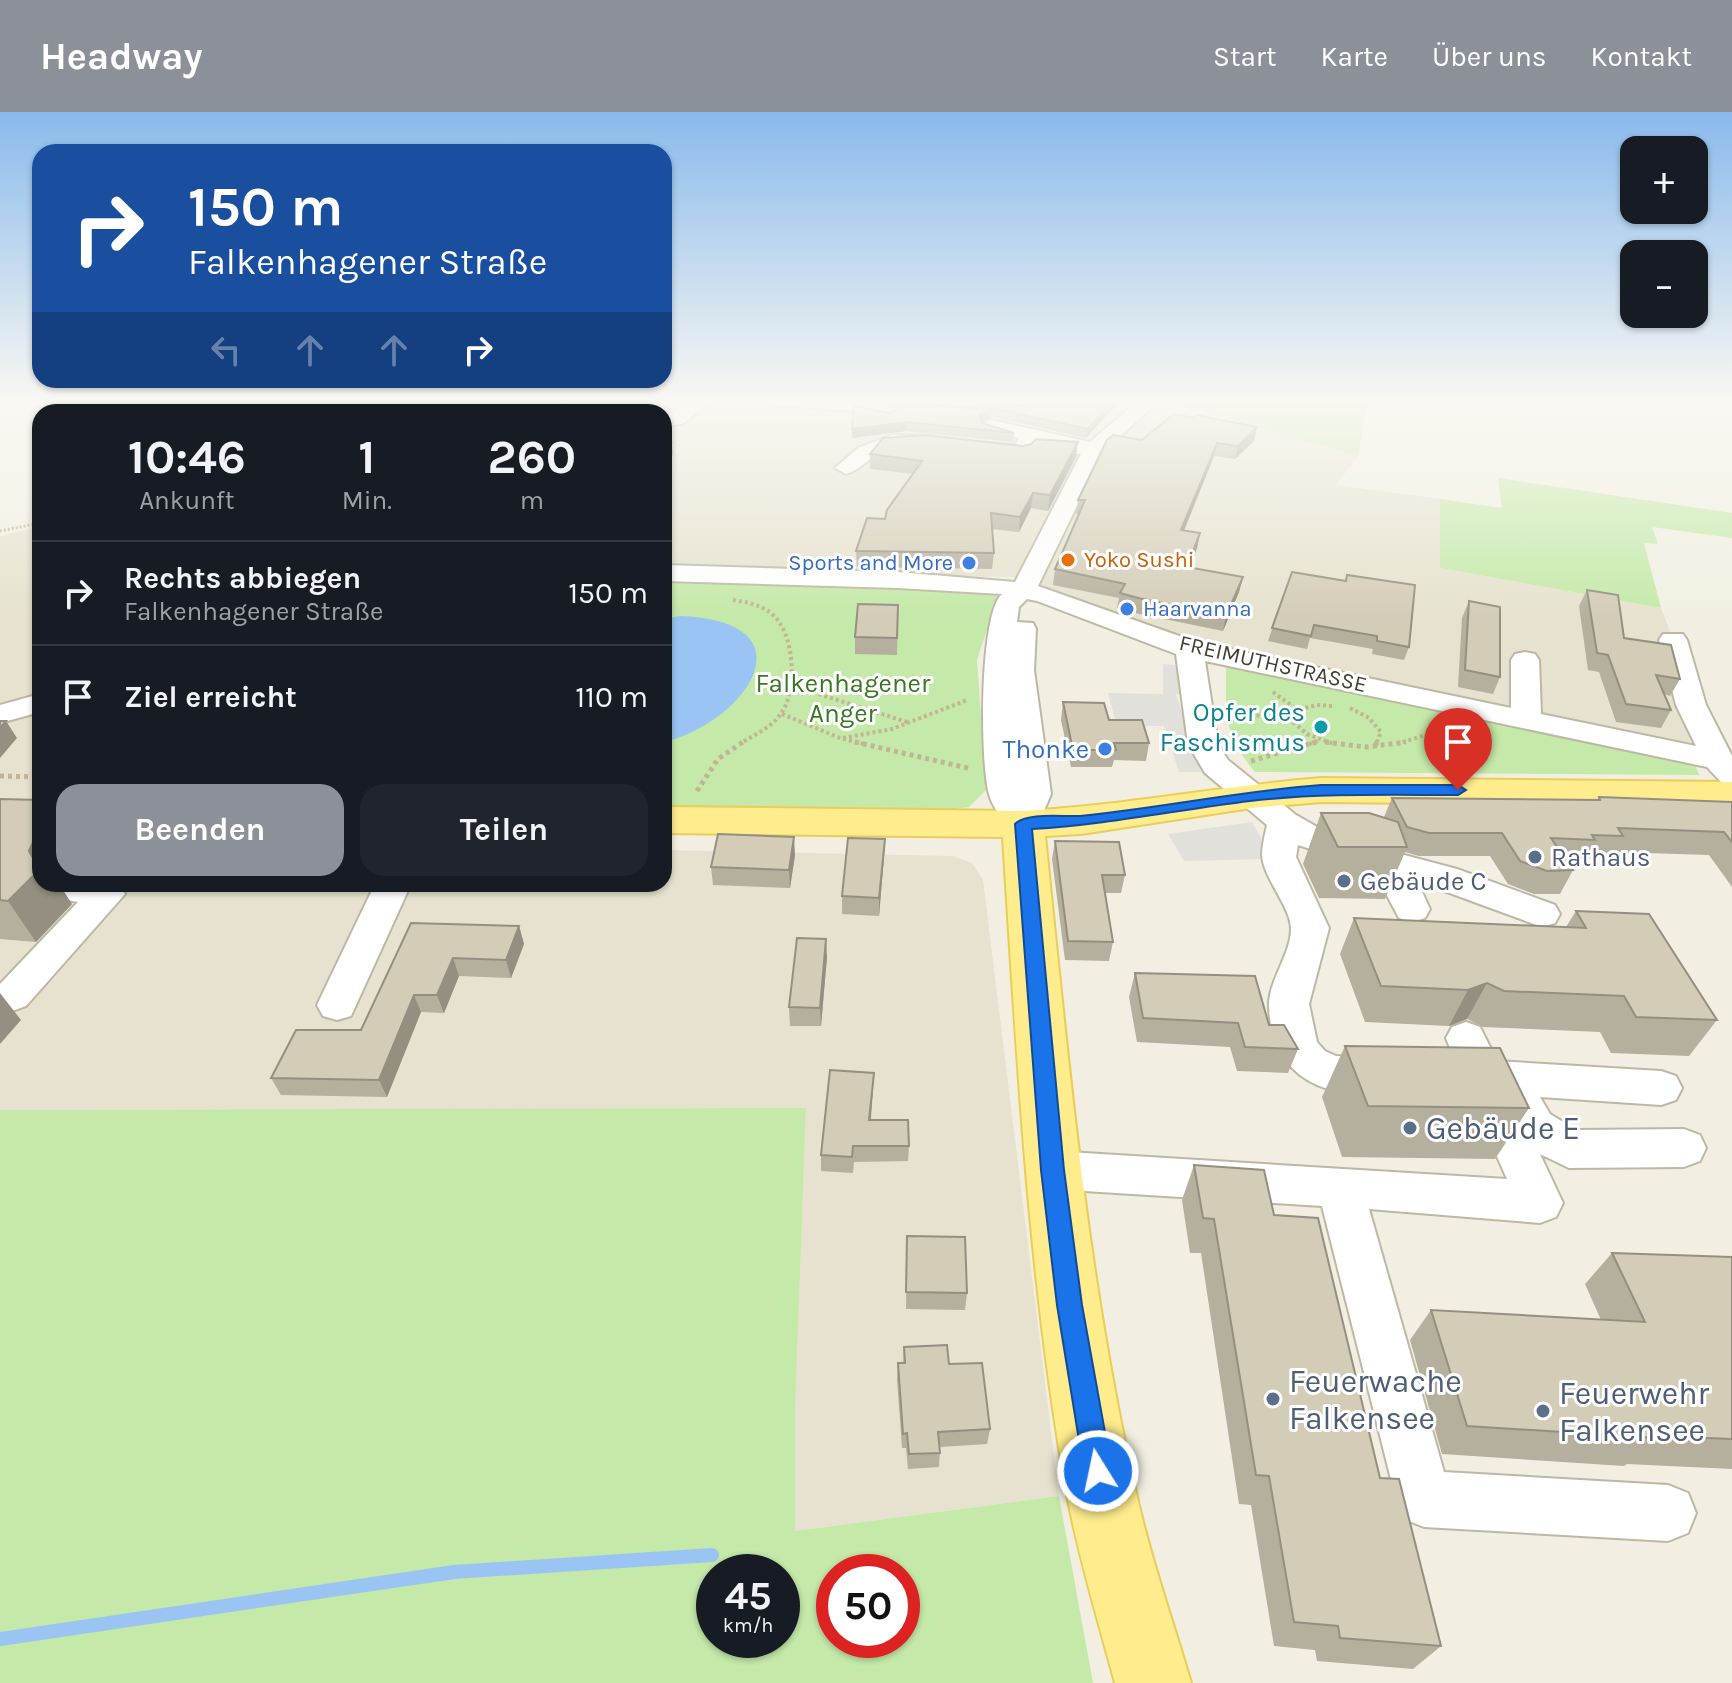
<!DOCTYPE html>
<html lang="de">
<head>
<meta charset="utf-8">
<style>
	body { margin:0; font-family:Karla,sans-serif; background:#20242c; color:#f1f3f6; height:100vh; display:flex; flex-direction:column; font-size:30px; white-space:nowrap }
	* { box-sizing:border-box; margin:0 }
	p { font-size:26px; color:#9ea1a6 }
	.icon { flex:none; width:44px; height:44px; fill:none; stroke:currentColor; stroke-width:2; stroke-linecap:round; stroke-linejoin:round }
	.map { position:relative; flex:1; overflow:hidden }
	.panel { position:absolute; left:32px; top:292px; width:640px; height:488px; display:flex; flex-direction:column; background:#171b24; border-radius:24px; box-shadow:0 2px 6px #0004 }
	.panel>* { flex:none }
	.top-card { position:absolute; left:32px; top:32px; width:640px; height:244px; border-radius:24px; box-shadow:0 2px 6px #0004; background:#1a4fa0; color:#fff; overflow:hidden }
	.buttons { position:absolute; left:1620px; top:24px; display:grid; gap:16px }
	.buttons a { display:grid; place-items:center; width:88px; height:88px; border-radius:16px; background:#171b24; box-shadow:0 2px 6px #0004; font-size:40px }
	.speed { position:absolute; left:696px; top:1442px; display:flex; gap:16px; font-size:40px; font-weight:700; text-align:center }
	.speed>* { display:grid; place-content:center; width:104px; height:104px; border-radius:50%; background:#171b24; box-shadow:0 2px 6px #0004; line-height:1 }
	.speed small { font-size:20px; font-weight:400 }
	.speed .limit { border:12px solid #d22; background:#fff; color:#111 }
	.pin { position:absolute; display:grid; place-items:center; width:68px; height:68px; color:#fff; margin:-82px -34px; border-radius:50% 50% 50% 0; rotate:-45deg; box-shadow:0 0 8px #0007 }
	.pin .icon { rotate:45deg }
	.me { position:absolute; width:88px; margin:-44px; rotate:350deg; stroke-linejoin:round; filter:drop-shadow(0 0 6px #0008) }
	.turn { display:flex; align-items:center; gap:28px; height:168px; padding:0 24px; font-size:36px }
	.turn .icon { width:104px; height:104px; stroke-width:2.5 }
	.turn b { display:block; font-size:56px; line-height:68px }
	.lanes { display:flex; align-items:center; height:76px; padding:0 24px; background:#0003; justify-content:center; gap:40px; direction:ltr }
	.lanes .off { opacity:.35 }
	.eta { display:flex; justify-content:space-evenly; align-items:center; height:136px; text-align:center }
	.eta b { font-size:48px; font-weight:700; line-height:56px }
	.cta { display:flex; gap:16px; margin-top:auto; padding:16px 24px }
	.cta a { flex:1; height:92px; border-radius:24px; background:#8c9099; color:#fff; font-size:32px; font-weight:700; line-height:92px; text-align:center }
	.cta a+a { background:#20242c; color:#f1f3f6 }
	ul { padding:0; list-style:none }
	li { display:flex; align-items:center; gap:24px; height:104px; padding:0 24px; border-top:2px solid #363941 }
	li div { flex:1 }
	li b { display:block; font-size:30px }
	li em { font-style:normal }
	header { display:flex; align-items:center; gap:48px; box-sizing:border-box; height:112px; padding:0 40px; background:#8c9099; color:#fff }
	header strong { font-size:38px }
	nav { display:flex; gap:44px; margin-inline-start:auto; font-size:28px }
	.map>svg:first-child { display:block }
	.residential { fill:#e6e2cf }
	.green { fill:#c4e9a8; fill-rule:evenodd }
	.parking { fill:#e2e0db }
	.water { fill:#9ac4f3 }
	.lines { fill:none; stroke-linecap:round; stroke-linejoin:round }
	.stream { stroke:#9ac4f3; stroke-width:14 }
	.minor-casing { stroke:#bdb8a4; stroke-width:4 }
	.major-casing { stroke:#e8ce59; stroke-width:4 }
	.path-far2 { stroke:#c0b695; stroke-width:3; stroke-dasharray:2 2; stroke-linecap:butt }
	.path-far1 { stroke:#c0b695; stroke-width:4; stroke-dasharray:3 3; stroke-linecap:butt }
	.path { stroke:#c0b695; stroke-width:5; stroke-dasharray:4 4; stroke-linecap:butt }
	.minor { fill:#fff; fill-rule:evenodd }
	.major { fill:#ffec8d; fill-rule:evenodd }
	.wall { fill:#b5af9d }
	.shaded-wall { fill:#948f80 }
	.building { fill:#d3ccb7; stroke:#948f80; stroke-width:2 }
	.route { fill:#1a73e8; stroke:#114b97; stroke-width:2 }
	.food-dot { fill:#e8710a; stroke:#fff; stroke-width:3 }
	.shop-dot { fill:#3f7fe0; stroke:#fff; stroke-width:3 }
	.culture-dot { fill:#0f9aa8; stroke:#fff; stroke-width:3 }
	.service-dot { fill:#5c6f8a; stroke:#fff; stroke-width:3 }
	.labels { text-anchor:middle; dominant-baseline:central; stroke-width:6; stroke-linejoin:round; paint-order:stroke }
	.far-food-label { font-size:22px; fill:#c56008; stroke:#fff; text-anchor:start }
	.far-shop-label { font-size:22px; fill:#366cbe; stroke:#fff; text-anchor:end }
	.far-street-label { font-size:22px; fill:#433f32; stroke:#fff }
	.park-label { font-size:26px; fill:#397724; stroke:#fff }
	.culture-label { font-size:26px; fill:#0d838f; stroke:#fff; text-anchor:end }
	.shop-label { font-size:26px; fill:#366cbe; stroke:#fff; text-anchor:end }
	.service-label { font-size:26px; fill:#4e5e75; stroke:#fff; text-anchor:start }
	.near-service-label { font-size:32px; fill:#4e5e75; stroke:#fff; text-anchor:start }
</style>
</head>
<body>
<header>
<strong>Headway</strong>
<nav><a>Start</a><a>Karte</a><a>Über uns</a><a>Kontakt</a></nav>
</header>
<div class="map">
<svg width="1732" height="1571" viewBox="0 0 1732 1571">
	<rect width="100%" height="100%" fill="#f2efe2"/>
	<path class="residential" d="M439,287H1155L1358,344L1336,373L1440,387V456L1661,496L1714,635L1192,532L1015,465L664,459V300H375L433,296Z
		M40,415V772H664V738L953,744L972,751L983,768L1059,1384L795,1419V1300L806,996L0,998V424Z"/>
	<path class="green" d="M294,287H439L433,296L375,300H281Z
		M1157,287H1368L1358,344Z
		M1498,366L1732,401V426L1652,415L1658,432L1644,431L1661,496L1440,456V387L1502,396Z
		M664,469L999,481L977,548L986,678L969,695L940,699L664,695Z
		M1226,550L1694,650L1699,663L1255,660C1222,620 1226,600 1226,550Z
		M806,996L795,1300V1419L1059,1384L1093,1571H0V998ZM714,1460H782V1528H714ZM902,1460V1528H834V1460Z"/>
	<path class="parking" d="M1163,552L1186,554V582H1176L1201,660H1179L1164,614H1117L1108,581L1163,582Z
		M1252,710L1273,747L1184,749L1168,722Z"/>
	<path class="water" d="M680,504C814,509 748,609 664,630V507Z"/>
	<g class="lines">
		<path class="stream" d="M0,1527L454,1460L712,1443"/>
		<g class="minor-casing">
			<path id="minor" d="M691,287H713L684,311L664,315V303L671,302Z
				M761,287H859L898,297L901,301L891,307L847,298L770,293Z
				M1140,287H1161L1103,340L1038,474L1196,530L1511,596V548L1515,542L1525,540L1535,542L1539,548L1541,602L1696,634L1676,593L1659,528L1663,522H1683L1687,528L1706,593L1732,644V673L1721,670L1707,655L1205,549L1218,632L1228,648L1296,703L1319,716L1359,731L1457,757L1555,793L1560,802L1555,811L1542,815L1417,769L1430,797L1425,806L1412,810L1399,806L1383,776L1380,759L1298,733L1296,745L1329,816L1309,892L1317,930L1325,939L1336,944L1379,945L1394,950L1400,962L1394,974C1330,995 1270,965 1269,893C1269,868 1291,842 1291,817C1291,795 1263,766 1262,743C1262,734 1265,722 1267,713L1205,661L1188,632L1176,542L1037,489L1027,487L1019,495L1017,510L1033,511L1036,517L1034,558L1051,682L1035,720L1023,723L1011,720C1004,709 992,695 989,682C980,652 979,501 1002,482L898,476L664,469V453L898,460L1015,470L1081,342L1033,338L1029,344L1022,346L972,339L969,335L972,331L1015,333L1019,326L984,318L981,314L991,308L1090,330Z
				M892,323L928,324L938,330C927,342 905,332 889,336C872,341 862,358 846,362L835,356L858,336Z
				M40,582V600L0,611V593Z
				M62,772H115L120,773L125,782L26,894L12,899L0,895V872L78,790L63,787L58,778Z
				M375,772H411L351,904L337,908L323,904L317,893Z
				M1466,910L1480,915L1497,949L1661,959L1676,964L1682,976L1676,988L1661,993L1540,985L1550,1002L1576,1018L1684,1017L1700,1023L1706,1036L1700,1049L1684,1055L1569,1056L1540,1042L1563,1091L1556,1105L1540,1111L1369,1097L1444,1360L1668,1373L1688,1381L1696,1401L1688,1421L1668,1429L1424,1415L1404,1407L1396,1387L1322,1094L1052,1077L1036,1072L1029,1058L1036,1044L1052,1039L1507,1067L1469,981L1452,976L1446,964L1452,952L1456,951L1446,926L1452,915Z"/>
		</g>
		<g class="major-casing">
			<path id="major" d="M1321,666L1732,670V694L1321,690L1251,696L1081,722L1045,724C1068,945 1087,1168 1137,1385C1151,1448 1173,1509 1191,1571H1115C1098,1508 1079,1446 1067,1383C1028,1165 1017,945 1003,725L664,721V695L1023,699C1123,694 1221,674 1321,666Z"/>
		</g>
		<path class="path-far2" d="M272,300L296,287
			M0,419L40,411"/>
		<path class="path-far1" d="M733,488C747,490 762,493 773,503C795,522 798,580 780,603C771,616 753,623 740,632
			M790,573L907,610
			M1273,580L1298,598
			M1332,594L1317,593L1298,598L1293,610L1307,622L1334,632
			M1350,596L1369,606L1381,620L1376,632
			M1227,598L1293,610
			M782,602L840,626L864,632
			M1428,625L1436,632
			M843,626L892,617L967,588
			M1309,632L1318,629
			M1397,632L1428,622L1443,613"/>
		<path class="path" d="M855,630L972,657
			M1325,630L1366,635L1406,630
			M1433,630L1462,654
			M1375,634L1377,630
			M1251,649L1316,630
			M0,664L40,665
			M697,679L718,647L743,630"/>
		<use href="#minor" class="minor"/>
		<use href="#major" class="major"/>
	</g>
	<path class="wall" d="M892,288H927L928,292L978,297L1031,294L1034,288H1121L1086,326L992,305L982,311L1014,321L1013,330L906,319L852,326V317L901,296L892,292Z
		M1193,306L1257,315L1254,329L1235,347L1214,344L1184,419L1200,421L1197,436L1190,455L1243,465L1239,480L1223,519L1135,501L1117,496L1119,486L1053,473L1055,457L1079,402H1076L1078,388L1142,328Z
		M664,307L673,342L668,352H664Z
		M870,342L1076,345L1048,399L1031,396L1019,420L992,417L994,441L992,457L857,455L856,439L885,407L913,362L870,357Z
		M1292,460L1409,535L1404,548L1372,542L1373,537L1310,526L1307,537L1268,529Z
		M1587,478L1624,526L1680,567L1670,584L1664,582L1671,598L1661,616L1616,610L1599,560L1588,558L1579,494Z
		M1469,489L1500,565L1493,582L1458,575L1462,506Z
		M898,493L897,543L855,542V525Z
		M1063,590L1109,608L1149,631L1146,649L1114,648L1112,655H1071L1061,608Z
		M1599,685L1732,690V775L1709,743L1614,740L1609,747L1585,746L1582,751L1568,750L1573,758L1560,782H1534L1508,772L1490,744H1419L1405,740L1385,787L1319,786L1303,752L1321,701L1384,705L1392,686L1597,688Z
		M0,687L40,688V772L72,792L36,830L0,827Z
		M885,727L884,745L879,804L842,802V784Z
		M1055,729L1125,763L1121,781H1105L1113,830L1109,849L1065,848L1052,747Z
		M795,743L790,776L713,773L711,755Z
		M461,772H502V773Z
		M1576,799L1717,908L1689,944L1611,941L1600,920L1483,915L1467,907L1449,914L1365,910L1340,842L1354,806L1566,815Z
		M411,811L519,814L524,832L511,866L459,864L444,901L421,900L387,985L281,983L271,966L361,918Z
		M827,845L821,914H790L789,895Z
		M1135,861L1269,913L1298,937L1288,961L1237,959L1230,935L1137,930L1129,885Z
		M1345,934L1529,996L1495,1047L1342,1045L1322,985Z
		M874,961L871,1008L909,1034L908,1049L854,1050L853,1061L821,1059V1043Z
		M1194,1053L1274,1103L1380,1366L1441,1534L1413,1557L1317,1549L1315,1538L1274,1534L1251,1393L1239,1392L1201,1141H1190L1182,1088Z
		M907,1124L967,1181L965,1198L906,1197Z
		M1612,1141L1732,1145V1357L1627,1352L1624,1354L1442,1342L1410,1228L1431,1198L1601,1208L1585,1172Z
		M904,1235L949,1252L990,1317L987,1332L940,1335L939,1355L908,1357L906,1336H902L897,1267L898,1251H903Z"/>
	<path class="shaded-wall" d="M1113,288H1121L1086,326L1088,317Z
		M992,296V305L979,312V303Z
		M907,310L906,319L852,326V317Z
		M1257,315L1254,329L1235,347L1238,334Z
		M1078,330L1076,345L1048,399L1050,383Z
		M672,331L673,342L668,352L666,342Z
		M1217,331L1214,344L1178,433L1181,418Z
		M1033,381L1031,396L1019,420L1020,405Z
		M1200,421L1197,436L1184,470L1187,455Z
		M1243,465L1239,480L1223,519L1226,504Z
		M6,609L17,626L0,646V616Z
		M794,725L795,743L790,776L789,758Z
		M885,727L884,745L879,804V786Z
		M33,730L40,740V772H59L72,792L36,830L8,789Z
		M519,814L524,832L511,866L506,848Z
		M826,827L827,845L821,914L820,896Z
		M453,846L459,864L444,901L437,883Z
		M1487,871L1467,907L1449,914L1468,878Z
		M0,881L21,908L0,932Z
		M414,883L421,900L387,985L379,968Z
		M874,961L873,977L869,1023V1008Z"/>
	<path class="building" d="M572,288H658L659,300H551L555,293L568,292Z
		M901,288H927L928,292L978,297L983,289L1031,294L1034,288H1113L1088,317L992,296L979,303L982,311L1014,321L907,310L852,317L854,294L891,301L903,295Z
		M1174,302L1193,306L1197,303L1257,315L1238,334L1217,331L1181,418L1200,421L1187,455L1243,465L1226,504L1138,486L1120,481L1125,472L1055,457L1085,388H1078L1107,328L1113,323L1142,328Z
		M664,307L672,331L666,342H664Z
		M925,323L1023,334L1031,332L1036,327L1078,330L1050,383L1033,381L1020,405L991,401L994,441L856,439L867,406L885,407L887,398L922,349L870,342L883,326Z
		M1292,460L1346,469L1347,463L1415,473L1409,535L1377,529V524L1314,513L1311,524L1272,516Z
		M1587,478L1618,483L1624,526L1671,533L1680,567L1656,563L1671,598L1626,592L1608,543L1597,541Z
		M1469,489L1500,495V565L1465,558Z
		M858,492L898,493L897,526L855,525Z
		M1063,590L1104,591L1109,608H1142L1149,631H1114L1116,638H1073Z
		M0,609H6L0,616Z
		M1599,685L1732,690V730L1724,720L1618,716L1623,724L1592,723L1595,728L1551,726L1573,758L1547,759L1520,749L1502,721H1429L1407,715L1392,686L1600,688Z
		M0,687L40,688V730H33L29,739L34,748L40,750V757L8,789L0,788Z
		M1321,701H1369L1398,710L1407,735H1338Z
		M718,722L794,725L789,758L711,755Z
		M848,726L885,727L879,786L842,784Z
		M1055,729L1119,730L1125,763H1102L1113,830L1068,829Z
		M1576,799L1649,802L1717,908L1636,905L1624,884L1504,879L1487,871L1468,878L1381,874L1354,806L1586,816Z
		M411,811L519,814L506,848L453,846L437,883H414L379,968L271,966L296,918H361Z
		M797,826L826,827L820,896L789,895Z
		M1135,861L1255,864L1269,913H1284L1298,937L1245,935L1238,911L1143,906Z
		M1345,934L1500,936L1529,996L1368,994Z
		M830,958L874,961L869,1008H908L909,1034H853L852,1045L821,1043Z
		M1194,1053L1264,1058L1274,1103L1318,1106L1380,1366L1399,1367L1441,1534L1340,1526L1338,1514L1294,1510L1269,1364L1256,1363L1214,1107L1203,1106Z
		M907,1124L965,1125L967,1181L906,1180Z
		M1612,1141L1732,1145V1327L1656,1324L1657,1326L1467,1314L1431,1198L1645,1210Z
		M947,1233L949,1252L982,1251L990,1317L938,1320L940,1341L909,1342L907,1321L903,1322L898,1251H905L904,1235Z"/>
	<linearGradient id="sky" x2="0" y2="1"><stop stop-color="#89baec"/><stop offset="0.57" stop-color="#f9f8f2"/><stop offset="1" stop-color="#f9f8f2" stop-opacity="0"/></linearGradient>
	<rect width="1732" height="507" fill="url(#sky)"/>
	<path class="route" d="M1321,673H1458L1466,678L1458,683C1389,683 1319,681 1250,689C1177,698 1105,713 1032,717L1064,1058L1082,1193L1112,1359L1108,1368L1098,1373L1088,1368L1084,1359L1057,1193L1041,1058L1015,712C1027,700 1063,705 1080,704C1161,696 1240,679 1321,673Z"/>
	<circle class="food-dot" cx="1068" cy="448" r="8"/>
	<g class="shop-dot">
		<circle cx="969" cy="451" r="8"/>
		<circle cx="1127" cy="497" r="8"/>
		<circle cx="1105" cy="637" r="8"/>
	</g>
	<circle class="culture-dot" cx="1321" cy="615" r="8"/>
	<g class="service-dot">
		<circle cx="1535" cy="745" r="8"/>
		<circle cx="1344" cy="769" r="8"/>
		<circle cx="1410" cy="1016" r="8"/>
		<circle cx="1273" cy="1287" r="8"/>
		<circle cx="1543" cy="1299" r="8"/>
	</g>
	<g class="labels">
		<g class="far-food-label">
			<text x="1084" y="448">Yoko Sushi</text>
		</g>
		<g class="far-shop-label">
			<text x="953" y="451">Sports and More</text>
			<text x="1143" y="497" text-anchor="start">Haarvanna</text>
		</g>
		<g class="far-street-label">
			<text transform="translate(1273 552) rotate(13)">FREIMUTHSTRASSE</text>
		</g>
		<g class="park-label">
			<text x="843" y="571">Falkenhagener<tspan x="843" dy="30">Anger</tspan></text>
		</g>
		<g class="culture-label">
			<text x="1305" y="600">Opfer des<tspan x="1305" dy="30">Faschismus</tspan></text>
		</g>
		<g class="shop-label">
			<text x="1089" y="637">Thonke</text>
		</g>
		<g class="service-label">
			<text x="1551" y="745">Rathaus</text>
			<text x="1360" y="769">Gebäude C</text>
		</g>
		<g class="near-service-label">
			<text x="1426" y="1016">Gebäude E</text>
			<text x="1289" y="1269">Feuerwache<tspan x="1289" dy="37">Falkensee</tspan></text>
			<text x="1559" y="1281">Feuerwehr<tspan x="1559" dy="37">Falkensee</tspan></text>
		</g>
	</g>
</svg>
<div class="buttons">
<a>+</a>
<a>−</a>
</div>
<div class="speed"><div>45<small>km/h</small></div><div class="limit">50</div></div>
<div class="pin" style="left:1458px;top:678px;background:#d93025"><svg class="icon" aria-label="arrive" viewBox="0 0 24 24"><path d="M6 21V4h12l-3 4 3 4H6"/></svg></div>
<svg class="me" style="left:1098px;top:1359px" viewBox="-20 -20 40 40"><circle r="17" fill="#1a73e8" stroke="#fff" stroke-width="3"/><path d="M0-11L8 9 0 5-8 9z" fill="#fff"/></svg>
<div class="top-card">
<div class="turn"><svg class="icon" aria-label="right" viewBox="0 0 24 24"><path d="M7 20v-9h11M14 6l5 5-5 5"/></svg><div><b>150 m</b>Falkenhagener Straße</div></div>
<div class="lanes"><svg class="icon off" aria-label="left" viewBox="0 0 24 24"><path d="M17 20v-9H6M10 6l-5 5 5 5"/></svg><svg class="icon off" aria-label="ahead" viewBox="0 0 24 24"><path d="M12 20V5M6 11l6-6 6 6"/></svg><svg class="icon off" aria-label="ahead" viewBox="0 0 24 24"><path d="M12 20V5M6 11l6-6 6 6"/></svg><svg class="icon" aria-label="right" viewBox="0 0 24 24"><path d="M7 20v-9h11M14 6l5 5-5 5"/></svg></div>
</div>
<section class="panel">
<div class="eta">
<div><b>10:46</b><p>Ankunft</p></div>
<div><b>1</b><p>Min.</p></div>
<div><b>260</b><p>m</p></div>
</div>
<ul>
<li><svg class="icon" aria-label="right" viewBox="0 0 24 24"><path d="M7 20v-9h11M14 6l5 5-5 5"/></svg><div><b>Rechts abbiegen</b><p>Falkenhagener Straße</p></div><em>150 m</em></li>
<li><svg class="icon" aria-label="arrive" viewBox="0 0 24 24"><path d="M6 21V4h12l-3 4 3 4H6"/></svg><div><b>Ziel erreicht</b></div><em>110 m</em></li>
</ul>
<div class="cta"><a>Beenden</a><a>Teilen</a></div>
</section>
</div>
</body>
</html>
